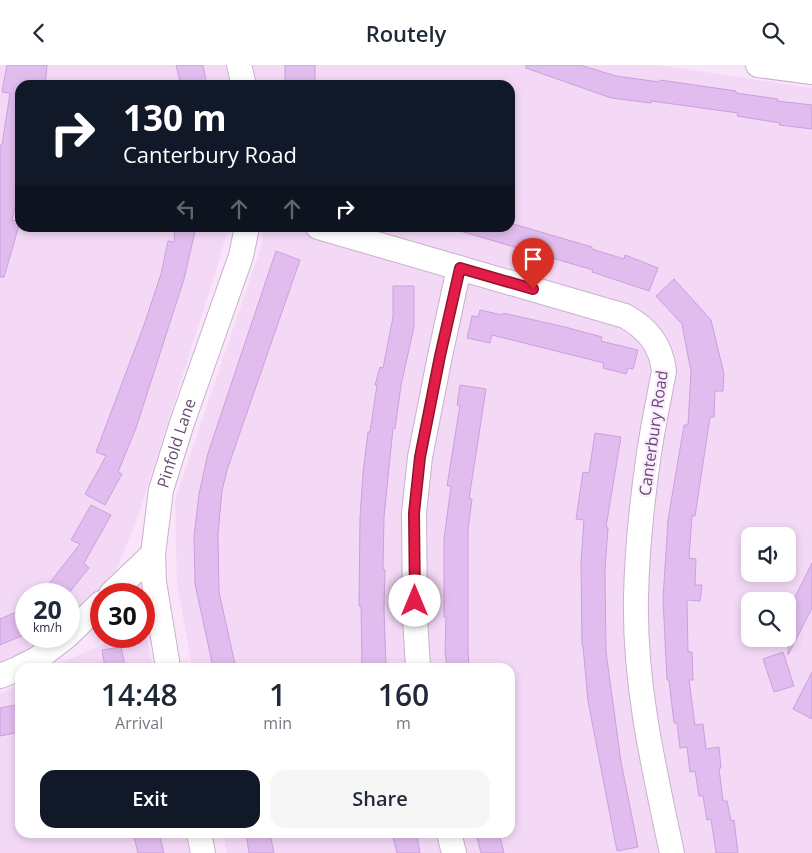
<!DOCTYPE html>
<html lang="en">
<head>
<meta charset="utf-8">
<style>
	body { margin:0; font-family:"Open Sans",sans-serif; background:#f6f6f7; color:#1f2937; height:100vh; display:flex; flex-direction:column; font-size:19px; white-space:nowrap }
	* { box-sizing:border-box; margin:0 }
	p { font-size:16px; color:#747a83 }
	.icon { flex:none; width:28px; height:28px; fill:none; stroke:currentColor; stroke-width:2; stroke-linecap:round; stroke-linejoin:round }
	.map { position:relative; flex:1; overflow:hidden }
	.drawer { position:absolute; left:15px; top:598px; width:500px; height:175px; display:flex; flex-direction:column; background:#fff; border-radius:15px; box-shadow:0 2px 8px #0003 }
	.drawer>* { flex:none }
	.top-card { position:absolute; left:15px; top:15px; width:500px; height:152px; border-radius:15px; box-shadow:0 2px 8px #0003; background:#111827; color:#fff; overflow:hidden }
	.buttons { position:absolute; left:741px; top:462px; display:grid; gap:10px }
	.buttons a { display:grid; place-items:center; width:55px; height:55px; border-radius:10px; background:#fff; box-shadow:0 2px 8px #0003; font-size:25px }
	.speed { position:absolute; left:15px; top:518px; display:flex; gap:10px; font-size:25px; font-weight:700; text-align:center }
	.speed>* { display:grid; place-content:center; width:65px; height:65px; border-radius:50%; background:#fff; box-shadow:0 2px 8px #0003; line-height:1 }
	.speed small { font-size:12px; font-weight:400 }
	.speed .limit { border:8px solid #d22; background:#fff; color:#111 }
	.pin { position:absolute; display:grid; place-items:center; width:42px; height:42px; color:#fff; margin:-51px -21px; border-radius:50% 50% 50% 0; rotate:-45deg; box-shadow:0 0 5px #0007 }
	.pin .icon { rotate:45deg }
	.me { position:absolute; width:55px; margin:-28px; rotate:0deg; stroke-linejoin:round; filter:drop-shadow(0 0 4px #0008) }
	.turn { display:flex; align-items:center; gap:18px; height:105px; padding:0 25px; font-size:22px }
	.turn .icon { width:65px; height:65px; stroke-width:2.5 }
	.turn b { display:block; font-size:35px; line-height:42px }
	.lanes { display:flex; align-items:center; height:48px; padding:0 25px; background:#0003; justify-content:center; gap:25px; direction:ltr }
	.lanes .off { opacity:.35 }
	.eta { display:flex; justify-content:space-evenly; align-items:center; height:85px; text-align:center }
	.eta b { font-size:30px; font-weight:600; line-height:35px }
	.primary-button { display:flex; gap:10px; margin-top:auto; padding:10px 25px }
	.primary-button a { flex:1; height:58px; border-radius:15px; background:#111827; color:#fff; font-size:20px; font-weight:600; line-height:58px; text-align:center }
	.primary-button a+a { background:#f6f6f7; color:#1f2937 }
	header { display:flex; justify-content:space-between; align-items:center; height:65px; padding:0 25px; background:#fff; font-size:22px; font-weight:600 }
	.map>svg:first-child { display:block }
	.residential { fill:#f3d9f6; fill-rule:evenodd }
	.building { fill:#e0bdee; stroke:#cb9fdf }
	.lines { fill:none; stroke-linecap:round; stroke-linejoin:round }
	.minor-casing { stroke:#c8b1cf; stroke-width:26 }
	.minor { stroke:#fff; stroke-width:24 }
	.route-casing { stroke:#92132f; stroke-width:12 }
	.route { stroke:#e11d48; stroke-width:9 }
	.labels { text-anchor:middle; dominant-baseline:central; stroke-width:4.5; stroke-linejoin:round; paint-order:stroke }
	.street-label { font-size:16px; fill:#644c71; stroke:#fceafe }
</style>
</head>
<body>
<header><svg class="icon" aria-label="back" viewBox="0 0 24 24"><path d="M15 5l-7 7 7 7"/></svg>Routely<svg class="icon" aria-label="search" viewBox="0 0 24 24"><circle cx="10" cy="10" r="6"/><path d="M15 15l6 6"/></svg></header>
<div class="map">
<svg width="812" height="788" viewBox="0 0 812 788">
	<rect width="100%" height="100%" fill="#f9e4fa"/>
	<path class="residential" d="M0,0H225L230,20H20V162L228,163L220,193L138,451L116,506L69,555V529H26V571H49L0,600Z
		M251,0H658L812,23V788H227L223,768H510V602H192L177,518L175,435L262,179L263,163L510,162V20H256ZM750,471H788V509H750ZM750,536H788V574H750Z
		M144,562L153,602H53L122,571H144Z
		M20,619V768H186L190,788H0V629Z"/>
	<path class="building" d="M7,0H47L45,20H20V123L12,155L20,157L4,212H0V80H2L10,28L2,27Z
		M176,0H203L207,20H181Z
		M285,0H315V20H285Z
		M526,0H580L616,11L659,17L660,15L736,26V28L778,34L777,36L812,40V64L779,60L780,58L737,51L738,48L651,36V38L611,33L526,3Z
		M510,158L592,182V184L624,194L625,190L658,203L649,226L592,207L593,205L460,166L461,162H510Z
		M175,162H196L184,214L136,363L118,407L122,409L105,440L85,429L106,391L96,387L144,260L161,209L168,176L174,177Z
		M276,186L300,195L227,405L222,426L218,469L219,527L235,599L213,602L195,519L194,471L199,429L208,388Z
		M674,214L711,255L724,309L723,326H715L714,352H710L695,451H692L689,493L696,494L695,520H702L700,536L687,535L688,587H692L693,615H689L695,660L703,659L706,684L719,682L721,703H719L723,736H727L731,756L734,755L738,788H716L711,754L707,755L703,731H699L695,706L690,707L687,682L680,683L677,658H674L669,615H667L663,534L668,455L684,360H688L691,307L682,259L656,231Z
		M393,221H414V262L401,320L395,364L393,363L384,452L383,504L385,505L384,543L386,602H362L361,541H359L360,453L363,408L368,367H370L377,320H375L380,302L383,303L393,252Z
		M480,245L502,250L503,248L565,262L602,272L601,276L638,285L633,304L628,303L626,309L603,303L604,298L492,270L490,278L467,273L472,251L478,252Z
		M460,320L486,324L469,434H472L468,465V586L469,602H447L445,587L446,552H444V474L451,421H447L460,340H457Z
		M595,368L621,372L606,462L608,463L605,505L606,587L621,697L638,782L617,786L588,636L583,581H582L581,497L584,455L576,454L583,407L589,408Z
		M91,440L111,450L84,498L89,503L68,529H41L80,479L71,475Z
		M812,498V543L788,590V546Z
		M26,543V569L0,580V554Z
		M121,582L125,601L105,602L102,585Z
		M783,587L794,621L774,627L763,594Z
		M812,607V654L793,644Z
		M20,639V667L0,671V643Z
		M133,768H159L164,788H138Z
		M246,768H270L274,788H249Z
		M392,768H414L415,772H417L420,788H397Z
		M476,768H499L504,788H481Z"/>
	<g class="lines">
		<g class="minor-casing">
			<g id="minor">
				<path d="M239,0L244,20"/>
				<path d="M758,0L812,7"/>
				<path d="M318,162L625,251C648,264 661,280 664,306C659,333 653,361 649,388C642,436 637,484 636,532C634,619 654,704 672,788"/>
				<path d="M111,529L153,489"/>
				<path d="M69,569L101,538"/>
				<path d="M21,602L37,594L67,571"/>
				<path id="s1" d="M168,602L154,517L153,489L161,425L182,358L241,191L247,162"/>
				<path d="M418,602L415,553L414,448L420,392L440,291L459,203"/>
				<path d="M0,611L20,603"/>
				<path d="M199,768L203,788"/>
				<path d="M449,768L454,788"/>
			</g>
		</g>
		<use href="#minor" class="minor"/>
	</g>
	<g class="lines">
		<g class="route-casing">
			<path id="route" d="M415,536L414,448L420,392L440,291L460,203L533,224"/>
		</g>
		<use href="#route" class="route"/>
	</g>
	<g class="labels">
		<g class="street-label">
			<text transform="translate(653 368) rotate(-82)">Canterbury Road</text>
			<text stroke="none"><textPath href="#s1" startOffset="228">Pinfold Lane</textPath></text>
		</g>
	</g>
</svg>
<div class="buttons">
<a><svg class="icon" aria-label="sound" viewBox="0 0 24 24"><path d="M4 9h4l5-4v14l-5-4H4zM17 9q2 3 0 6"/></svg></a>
<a><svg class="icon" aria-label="search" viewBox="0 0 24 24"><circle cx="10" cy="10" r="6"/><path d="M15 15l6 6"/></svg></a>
</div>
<div class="speed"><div>20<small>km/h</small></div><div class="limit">30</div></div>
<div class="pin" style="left:533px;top:224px;background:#d93025"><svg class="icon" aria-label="arrive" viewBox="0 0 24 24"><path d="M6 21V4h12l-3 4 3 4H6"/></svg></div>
<svg class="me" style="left:415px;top:536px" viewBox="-20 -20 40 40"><circle r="19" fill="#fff"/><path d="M0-13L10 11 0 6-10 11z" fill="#e11d48"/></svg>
<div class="top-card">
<div class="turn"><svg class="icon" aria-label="right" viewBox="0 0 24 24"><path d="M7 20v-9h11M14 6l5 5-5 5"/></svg><div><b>130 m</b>Canterbury Road</div></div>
<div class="lanes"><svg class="icon off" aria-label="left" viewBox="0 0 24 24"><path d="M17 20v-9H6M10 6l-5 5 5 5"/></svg><svg class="icon off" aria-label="ahead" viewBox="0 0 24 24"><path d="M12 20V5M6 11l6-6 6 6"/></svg><svg class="icon off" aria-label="ahead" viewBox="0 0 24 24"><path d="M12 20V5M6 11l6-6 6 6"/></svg><svg class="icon" aria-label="right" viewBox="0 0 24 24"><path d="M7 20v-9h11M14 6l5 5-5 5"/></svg></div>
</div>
<section class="drawer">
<div class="eta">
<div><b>14:48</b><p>Arrival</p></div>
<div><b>1</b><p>min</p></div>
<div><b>160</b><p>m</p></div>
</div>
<div class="primary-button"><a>Exit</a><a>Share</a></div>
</section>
</div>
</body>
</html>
